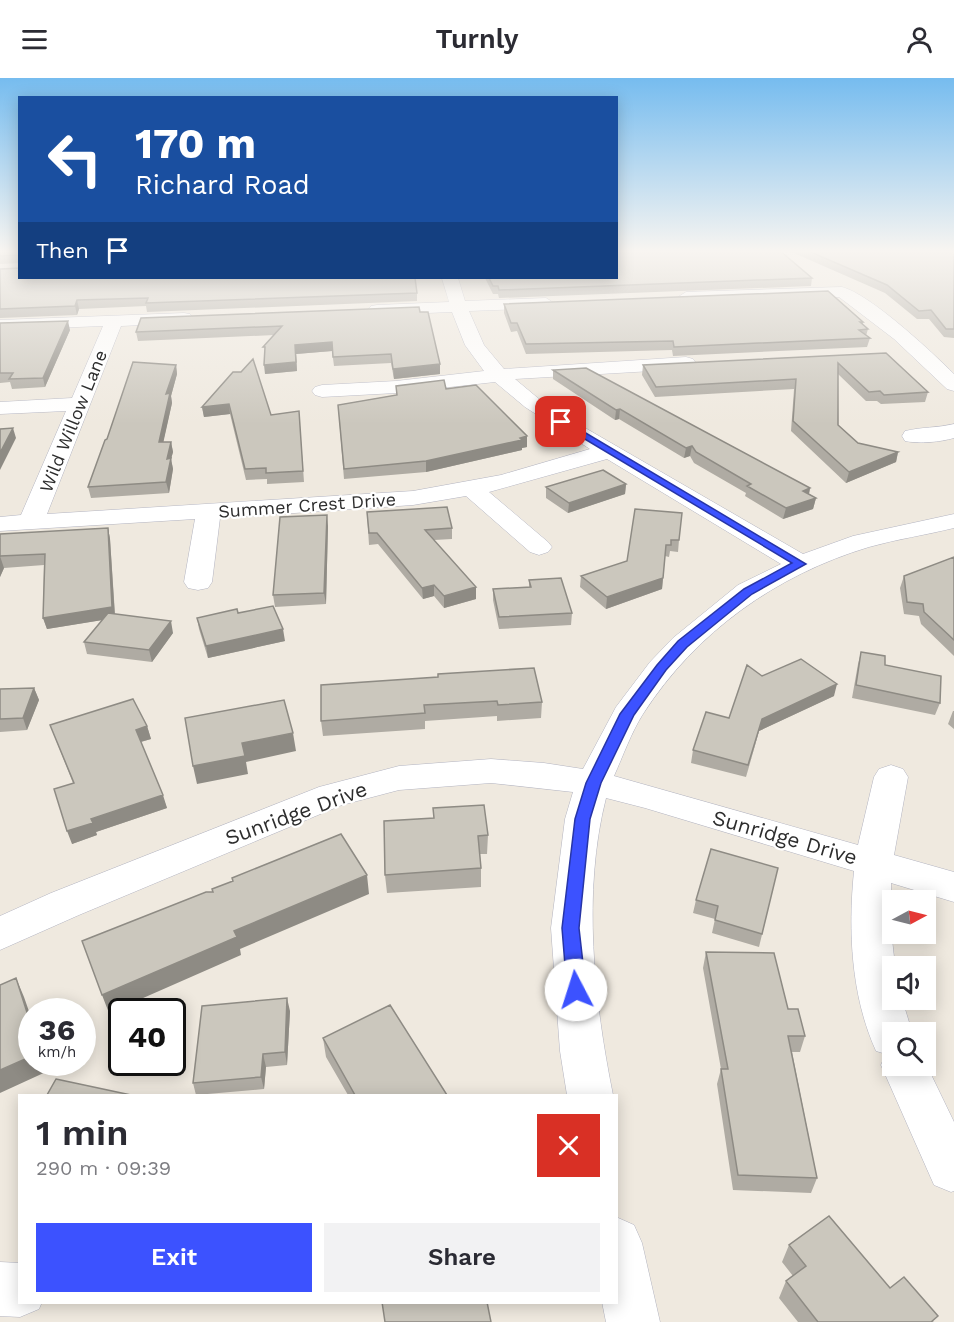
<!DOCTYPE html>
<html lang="en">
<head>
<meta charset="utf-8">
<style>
	body { margin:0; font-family:"Work Sans",sans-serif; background:#f2f2f3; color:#2b2b33; height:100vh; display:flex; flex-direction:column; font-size:22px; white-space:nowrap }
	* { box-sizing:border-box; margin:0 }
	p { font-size:20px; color:#7c7c81 }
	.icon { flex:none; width:33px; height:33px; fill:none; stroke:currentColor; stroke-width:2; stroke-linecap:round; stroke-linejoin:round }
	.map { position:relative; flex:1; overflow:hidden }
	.panel { position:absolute; left:18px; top:1016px; width:600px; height:210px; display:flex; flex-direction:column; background:#fff; border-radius:0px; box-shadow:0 3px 15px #0003 }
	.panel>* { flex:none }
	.guide { position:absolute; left:18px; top:18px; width:600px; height:183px; border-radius:0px; box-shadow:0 3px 15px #0003; background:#1a4fa0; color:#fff; overflow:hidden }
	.needle { width:39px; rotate:83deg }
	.tools { position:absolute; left:882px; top:812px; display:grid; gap:12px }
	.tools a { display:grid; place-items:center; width:54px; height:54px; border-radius:0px; background:#fff; box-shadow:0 3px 15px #0003; font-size:30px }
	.speed { position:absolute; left:18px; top:920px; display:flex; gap:12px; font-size:30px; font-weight:700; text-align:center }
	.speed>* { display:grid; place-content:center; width:78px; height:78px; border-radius:50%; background:#fff; box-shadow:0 3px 15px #0003; line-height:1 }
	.speed small { font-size:15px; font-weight:400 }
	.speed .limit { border:3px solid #111; border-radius:9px; background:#fff; color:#111 }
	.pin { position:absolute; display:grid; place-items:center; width:51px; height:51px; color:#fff; margin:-26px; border-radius:12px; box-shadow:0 3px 9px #0006 }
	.me { position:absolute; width:66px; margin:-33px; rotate:355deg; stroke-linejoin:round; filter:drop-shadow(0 0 4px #0008) }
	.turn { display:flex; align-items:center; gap:21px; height:126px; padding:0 18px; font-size:27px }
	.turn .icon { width:78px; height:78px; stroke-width:2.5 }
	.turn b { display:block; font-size:42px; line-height:51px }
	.then { display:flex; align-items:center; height:57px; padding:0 18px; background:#0003; gap:12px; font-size:22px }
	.round { display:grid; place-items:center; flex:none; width:63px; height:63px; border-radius:0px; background:#f2f2f3 }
	.headline { display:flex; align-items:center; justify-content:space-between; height:102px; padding:0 18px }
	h1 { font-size:36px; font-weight:600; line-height:45px }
	.action { display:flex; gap:12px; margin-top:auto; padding:12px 18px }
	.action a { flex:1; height:69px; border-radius:0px; background:#3c52ff; color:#fff; font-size:24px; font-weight:600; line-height:69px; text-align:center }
	.action a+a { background:#f2f2f3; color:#2b2b33 }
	header { display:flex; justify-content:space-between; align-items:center; height:78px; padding:0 18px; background:#fff; font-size:27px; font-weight:600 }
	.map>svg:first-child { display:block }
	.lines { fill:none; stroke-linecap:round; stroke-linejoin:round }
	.minor-casing { stroke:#b3b4c1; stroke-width:1 }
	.minor { fill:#fff; fill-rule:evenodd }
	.wall { fill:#afaba3 }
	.shaded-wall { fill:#8e8b84 }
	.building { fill:#cbc7bd; stroke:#8e8b84; stroke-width:1.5 }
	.route { fill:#3c52ff; stroke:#2735a6; stroke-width:1.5 }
	.labels { text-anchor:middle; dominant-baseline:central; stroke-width:4.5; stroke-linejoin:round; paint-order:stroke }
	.far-street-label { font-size:18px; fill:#2d2d2d; stroke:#fff }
	.street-label { font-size:21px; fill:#2d2d2d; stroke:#fff }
</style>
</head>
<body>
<header><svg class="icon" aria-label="menu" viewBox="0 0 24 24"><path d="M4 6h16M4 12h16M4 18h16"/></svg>Turnly<svg class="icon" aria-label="person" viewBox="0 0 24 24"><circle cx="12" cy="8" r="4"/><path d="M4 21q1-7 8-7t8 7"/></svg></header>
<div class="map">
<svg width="954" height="1244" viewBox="0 0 954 1244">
	<rect width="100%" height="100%" fill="#efe9df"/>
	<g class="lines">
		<g class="minor-casing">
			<path id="minor" d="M442,200H458L465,223L546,220L554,225L546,230L469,233L484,267L504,291L686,279L693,281L696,285L693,289L686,291L515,301L539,321L580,347L803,476L853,458L954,436V450C926,457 897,461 869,469C776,497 696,554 643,636C631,655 623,678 614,698L858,767L874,699L879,691L891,687L903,691L908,699L894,777L954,794V824L891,805V852L895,888H892V921H902L912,954H892V987L926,986L954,1044V1113L951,1114L934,1107L881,987L886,976L876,973C851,918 848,853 854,793L645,730L606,720C582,814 594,923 613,1017H567L560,973L551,850L565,741L573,714L491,705L399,712L342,727L79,837L0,872V838L51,815L319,709L399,688L491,681L544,685L583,691L616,629L650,584L673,560L738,507L781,486L607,381L489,414L548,464L552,469L548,474L539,477L530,474L466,418L413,427L220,440L212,504L208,510L198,512L188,510L184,504L195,441L0,453V439L21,437L66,333L0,336V324L72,320L103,248L0,252V242L184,235L190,236L193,240L190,244L184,245L121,248L47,436L413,413L501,397L590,371L525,329L495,304L396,315L322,319L315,317L312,313L315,309L322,307L396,303L484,293L465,267L452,234L377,237L371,236L368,232L371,228L377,227L449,224Z
				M842,209C870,216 932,274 954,296V313L947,311L894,261L839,219L686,224L678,219L686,214Z
				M954,346V360C940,364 920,366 905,363L902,358L905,353C921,349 938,350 954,346Z
				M616,1139L634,1147L642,1165L660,1244H606L602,1224H616Z
				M0,1184L20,1185V1224H42L39,1231L20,1239L0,1238Z"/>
		</g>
		<use href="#minor" class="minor"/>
	</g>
	<path class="wall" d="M0,172H20V185L0,186Z
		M787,172H954V260L944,259L929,241H917L885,215Z
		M0,191L417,215V223L147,234L146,228L79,231L77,237L0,240Z
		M485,200H812L811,208L499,220L498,216H493Z
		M504,226L863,244V247L868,251L866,258L870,260L867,269L673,278L672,272L526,276L517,253L511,254L504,235Z
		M420,234L440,296L394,301L391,285L334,288L332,273L296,276L297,293L265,296L274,257L138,263L136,254Z
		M0,245L70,252L45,309L12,311L10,304L0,305Z
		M886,275L928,314L925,324L881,326L877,323H866L838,296V347L858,365L898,374L896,384L846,405L791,353L794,311L655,319L642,297L643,287Z
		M176,287L177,296L171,318L172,325L163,364H171L173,374L171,381L173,391L169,415L91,420L88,409L107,361Z
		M553,292L810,410L809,416L816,420L813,431L783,441L745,418L746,415L694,385L690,378L684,380L619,341L615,342L553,301Z
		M233,294L271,337L299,333L304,404L267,406V401L246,402L230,336L204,339L202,329Z
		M396,308L446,311L527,369L522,370V372L426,394L344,401L338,327L396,317Z
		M626,406L625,416L568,435L546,420V409Z
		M635,431L679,462L678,474L670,473L669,479L665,478L662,511L606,531L580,509L581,498L627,483Z
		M367,434L452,450V461L434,462L476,521L444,530L434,518L423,521L378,466L369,467Z
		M328,448L326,526L275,529L273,517Z
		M108,450L110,461L115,536L173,555L152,584L87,576L84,564L102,542L47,551L43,540L44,487L4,490L0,499V456Z
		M954,479V578L921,546L919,538L904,536L900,510L904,498Z
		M529,502L572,535L571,547L499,551L493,522V511L529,509Z
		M238,535L285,563L208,580L199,551L197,540Z
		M861,574L885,587L940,625L935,637L852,620L858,586Z
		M762,598L834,618L759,653L746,699L691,685L693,672L729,640Z
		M321,607L542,624L541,640L497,643V638L425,643V651L323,658L321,643Z
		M34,610L39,622L27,652L0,654V611Z
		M953,633H954V651L948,646Z
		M50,647L147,648L151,661L141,664L167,730L96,754L97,757L72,766L73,705Z
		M384,743L488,757L487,776H480L481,790V809L387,815L385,797Z
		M778,790L759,869L712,855L715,841L693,835L696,822Z
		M706,874L788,931L805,958L800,974H792L817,1100L811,1115L733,1112L717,1006L721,991L703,890Z
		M290,933L287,987L266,989L264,1011L196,1017L193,1005Z
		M323,960L447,1017H348L326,979Z
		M789,1167L890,1210L934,1244H798L779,1220L786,1203L793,1198L782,1184Z"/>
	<path class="shaded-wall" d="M77,222L79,231L77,237L75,228Z
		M68,243L70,252L45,309L43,300Z
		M332,264V273L296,276L297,293L265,296L264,287L295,267Z
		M440,286V296L394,301L393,291Z
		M176,287L177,296L171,318L172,325L161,375L159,364L166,316Z
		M229,326L230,336L204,339L202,329Z
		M620,331L619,341L615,342L616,332Z
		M13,350L16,360L0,392V375Z
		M527,358V369L522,370V372L426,394V383Z
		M171,364L173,374L171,381L173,391L169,415L166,404L167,381Z
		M692,368L690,378L684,380L686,370Z
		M898,374L896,384L846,405L849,394Z
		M626,406L625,416L568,435L569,425Z
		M810,410L808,421L803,413Z
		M816,420L813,431L783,441L786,430Z
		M327,437L328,448L326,526L324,515Z
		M108,450L110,461L115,540L47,551L43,540Z
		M0,478L4,490L0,499Z
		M663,500L662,511L606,531L607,519Z
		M434,507V518L423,521L422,510Z
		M476,509V521L444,530V518Z
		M171,543L173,555L152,584L149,572Z
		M283,551L285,563L208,580L206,568Z
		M837,606L834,618L759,653L746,699L762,641Z
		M34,610L39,622L27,652L23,640Z
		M147,648L151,661L140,664L136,652Z
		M293,655L296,673L246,684L248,696L197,706L193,688L242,665Z
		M163,717L167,730L96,754L97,757L72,766L67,753L91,741Z
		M367,797L369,816L240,871L241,877L109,935L102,917L234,853Z
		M16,900L24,919L32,942V950Z
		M287,920L290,933L287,987L285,974Z
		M263,976L266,989L264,1011L261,999Z
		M32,978V984H45L48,993L0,1015V992Z"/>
	<path class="building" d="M0,172H20V190L19,177L0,178Z
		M616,172H779L812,200L499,212L498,208H493L489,200H616Z
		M806,172H954V251H946L931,232L919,233L887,207Z
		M20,190V200H415L417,215L146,225L148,220L77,222L75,228L0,231V191Z
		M828,213L863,244H860L868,251L859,252L870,260L674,269L673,263L526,266L517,245H511L504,226Z
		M419,229L420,234H428L440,286L393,291L391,276L333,279L332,264L295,267L296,284L264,287L265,269H263L282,248L136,254L141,240Z
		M68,243L43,300L9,301L13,295H0V245Z
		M886,275L928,314L884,317L880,313L869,314L838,285V347L858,365L898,374L849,394L793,343L796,301L656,309L643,287Z
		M253,281L271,337L299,333L303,393L266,395V390L245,391L229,326L202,329L233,294H241Z
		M133,284L176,287L166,316L170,315L159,364H171L167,381L171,380L166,404L88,409L105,362L107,361Z
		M586,290L810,410L803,413L816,420L786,430L747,408L751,406L696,374L692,368L686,370L620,331L616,332L553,292Z
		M444,302L446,311L476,307L527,358L520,360L522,362L426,383L344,391L338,327L397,317L396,308Z
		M13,350L0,375V351Z
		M603,392L626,406L569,425L546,409Z
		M447,429L452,450L425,452L476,509L444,518L434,507L422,510L377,455H369L367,434Z
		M635,431L682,435L679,462H671V467H666L663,500L607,519L581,498L627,483Z
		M327,437L324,515L273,517L280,439Z
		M108,450L112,529L43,540L45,476L0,478V479V456Z
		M954,479V562L924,534L923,526L907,524L904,498Z
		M561,500L572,535L499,539L493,511L531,509L529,502Z
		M273,528L283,551L206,568L197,540L237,531L238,535Z
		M108,535L171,543L149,572L84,564Z
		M861,574L885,578V587L941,598L940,625L856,607Z
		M801,581L837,606L762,641L748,687L693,672L706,634L729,640L747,587L762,598Z
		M534,590L542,624L498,627L497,623L424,627L425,635L321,643V607L438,599V596Z
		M34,610L23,640L0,641V611Z
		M133,621L147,648L136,652L163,717L91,741L93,745L67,753L54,711L74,705L50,647Z
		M284,622L293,655L242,665L245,678L193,688L185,640Z
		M484,727L488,757L478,758L481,790L385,797L384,743L434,740L433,730Z
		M341,756L367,797L234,853L237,859L102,917L82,863L206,814H213L212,811L233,803L232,800Z
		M711,771L778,790L762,856L715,842L718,828L696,822Z
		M706,874L774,875L788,931H798L805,958H788L817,1100L738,1097L721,991H728Z
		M16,900L32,950V978L0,992V907Z
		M287,920L285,974L263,976L261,999L193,1005L202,928Z
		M390,927L447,1017H355L323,960Z
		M56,1001L131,1017H47Z
		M829,1138L890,1210L904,1199L938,1238L931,1244H818L786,1203L806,1188L789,1167Z
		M382,1224H487L491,1244H385Z"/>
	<linearGradient id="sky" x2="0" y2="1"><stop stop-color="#76bcef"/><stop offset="0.5" stop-color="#f8f5f1"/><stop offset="1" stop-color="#f8f5f1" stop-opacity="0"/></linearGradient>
	<rect width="954" height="346" fill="url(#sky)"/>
	<path class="route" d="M558,342H564L806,486L752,516L687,569L666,592L634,637L601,705L590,741L579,850L586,912L583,917L576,919L570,917L567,912L562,850L575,741L586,705L620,636L657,587L678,563L744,511L792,485L558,345Z"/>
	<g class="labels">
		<g class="far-street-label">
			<text transform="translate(73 343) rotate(-68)">Wild Willow Lane</text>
			<text transform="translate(307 427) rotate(-4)">Summer Crest Drive</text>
		</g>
		<g class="street-label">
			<text transform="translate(296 735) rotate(-20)">Sunridge Drive</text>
			<text transform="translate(785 759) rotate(16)">Sunridge Drive</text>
		</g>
	</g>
</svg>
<div class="tools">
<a><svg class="needle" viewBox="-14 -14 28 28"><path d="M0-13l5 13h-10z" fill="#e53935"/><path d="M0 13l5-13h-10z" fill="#7c7c81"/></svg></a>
<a><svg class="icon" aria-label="sound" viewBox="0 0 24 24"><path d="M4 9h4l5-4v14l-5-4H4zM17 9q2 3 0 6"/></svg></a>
<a><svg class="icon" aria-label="search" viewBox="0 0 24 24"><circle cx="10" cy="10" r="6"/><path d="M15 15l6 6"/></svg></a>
</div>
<div class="speed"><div>36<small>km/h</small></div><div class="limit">40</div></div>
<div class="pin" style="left:561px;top:344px;background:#d93025"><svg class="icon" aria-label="arrive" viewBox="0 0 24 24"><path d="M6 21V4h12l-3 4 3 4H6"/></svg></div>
<svg class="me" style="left:576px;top:912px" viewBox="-20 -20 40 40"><circle r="19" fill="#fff"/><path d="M0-13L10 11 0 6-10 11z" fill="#3c52ff"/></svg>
<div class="guide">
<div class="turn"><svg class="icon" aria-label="left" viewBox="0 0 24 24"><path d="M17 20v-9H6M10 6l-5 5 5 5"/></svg><div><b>170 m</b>Richard Road</div></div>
<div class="then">Then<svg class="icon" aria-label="arrive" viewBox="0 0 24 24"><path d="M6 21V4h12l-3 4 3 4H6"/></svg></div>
</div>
<section class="panel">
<div class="headline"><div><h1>1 min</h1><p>290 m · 09:39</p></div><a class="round" style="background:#d93025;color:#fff"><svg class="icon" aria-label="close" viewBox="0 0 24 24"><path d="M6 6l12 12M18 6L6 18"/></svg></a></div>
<div class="action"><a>Exit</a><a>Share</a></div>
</section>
</div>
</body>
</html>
